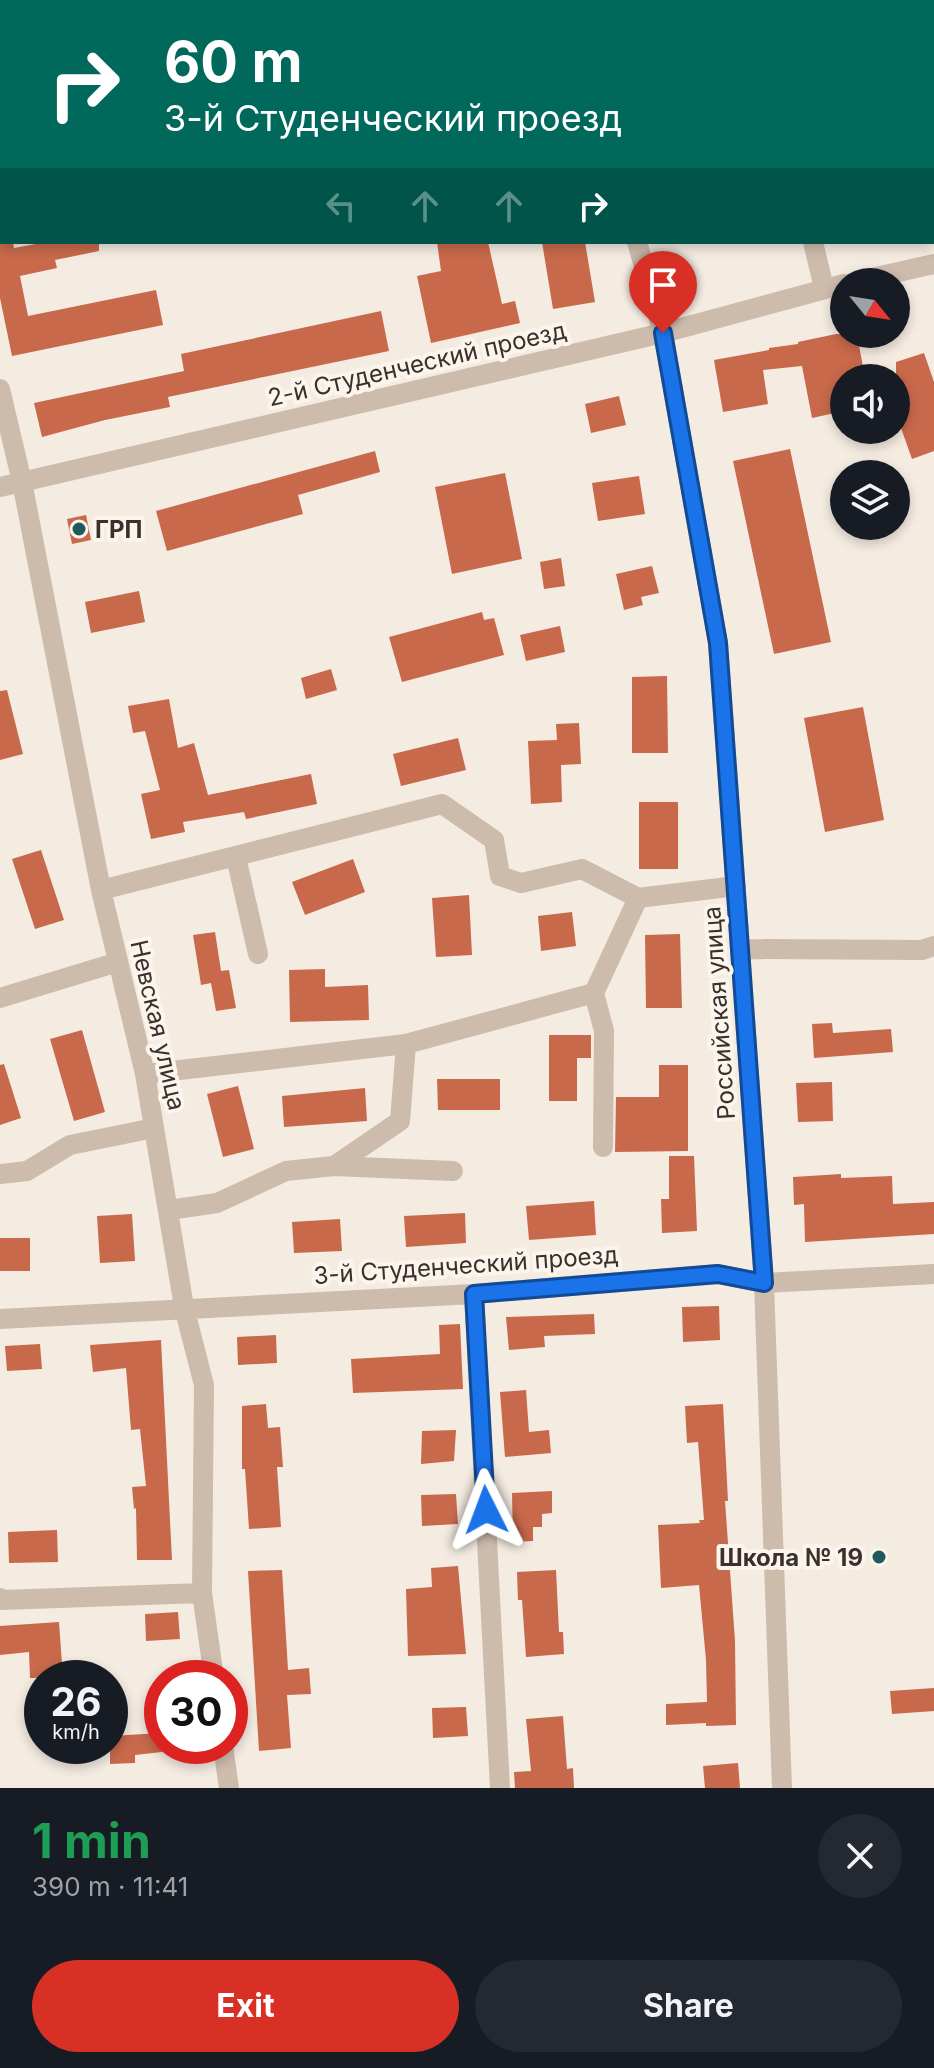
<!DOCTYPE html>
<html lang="en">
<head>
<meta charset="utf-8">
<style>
	body { margin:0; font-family:Inter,sans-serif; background:#242831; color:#f1f3f6; height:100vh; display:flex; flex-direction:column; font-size:30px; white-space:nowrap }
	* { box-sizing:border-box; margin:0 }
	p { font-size:26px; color:#9ea1a6 }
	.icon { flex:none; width:44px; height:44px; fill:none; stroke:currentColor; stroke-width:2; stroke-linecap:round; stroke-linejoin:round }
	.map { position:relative; height:1788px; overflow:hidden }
	.side { display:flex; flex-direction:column; background:#171b24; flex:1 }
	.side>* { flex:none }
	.hud { position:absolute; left:0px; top:0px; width:934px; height:244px; box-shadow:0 4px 12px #0003; background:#00695c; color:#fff; overflow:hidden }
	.needle { width:52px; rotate:120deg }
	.tools { position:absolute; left:830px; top:268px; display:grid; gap:16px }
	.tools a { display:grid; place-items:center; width:80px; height:80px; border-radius:50%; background:#171b24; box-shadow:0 4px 12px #0003; font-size:40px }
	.speed { position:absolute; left:24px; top:1660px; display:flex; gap:16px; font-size:40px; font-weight:700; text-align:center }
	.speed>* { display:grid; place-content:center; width:104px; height:104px; border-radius:50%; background:#171b24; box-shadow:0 4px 12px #0003; line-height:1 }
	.speed small { font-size:20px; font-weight:400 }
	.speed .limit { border:12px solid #d22; background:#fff; color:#111 }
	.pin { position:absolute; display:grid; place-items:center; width:68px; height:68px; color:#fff; margin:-82px -34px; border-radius:50% 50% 50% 0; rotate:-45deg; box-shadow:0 0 8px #0007 }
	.pin .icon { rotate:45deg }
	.me { position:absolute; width:88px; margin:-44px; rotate:357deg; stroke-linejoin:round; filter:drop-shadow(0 0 6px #0008) }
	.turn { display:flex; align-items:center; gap:28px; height:168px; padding:0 32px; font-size:36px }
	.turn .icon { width:104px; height:104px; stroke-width:2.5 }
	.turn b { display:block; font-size:56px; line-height:68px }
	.lanes { display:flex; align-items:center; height:76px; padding:0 32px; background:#0003; justify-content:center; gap:40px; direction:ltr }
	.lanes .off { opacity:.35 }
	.round { display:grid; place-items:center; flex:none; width:84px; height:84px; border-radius:42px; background:#242831 }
	.head { display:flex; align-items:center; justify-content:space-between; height:136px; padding:0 32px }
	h1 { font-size:48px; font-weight:700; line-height:60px; color:#1e9e55 }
	.action { display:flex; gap:16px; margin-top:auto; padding:16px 32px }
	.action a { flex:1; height:92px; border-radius:48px; background:#d93025; color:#fff; font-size:32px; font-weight:700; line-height:92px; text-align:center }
	.action a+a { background:#242831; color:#f1f3f6 }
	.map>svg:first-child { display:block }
	.building { fill:#c8694b }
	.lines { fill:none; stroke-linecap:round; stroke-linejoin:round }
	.minor { stroke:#cdbbac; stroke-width:20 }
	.route-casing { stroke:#114b97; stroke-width:20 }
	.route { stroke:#1a73e8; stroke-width:14 }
	.poi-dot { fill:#1f5a5e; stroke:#fbf5ee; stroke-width:3 }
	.labels { text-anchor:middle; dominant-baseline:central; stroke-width:8; stroke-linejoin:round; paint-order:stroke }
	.street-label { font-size:24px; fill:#3b302b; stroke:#fbf5ee }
	.poi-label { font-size:24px; font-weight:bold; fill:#3b302b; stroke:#fbf5ee; text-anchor:start }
</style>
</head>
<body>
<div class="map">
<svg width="934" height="1788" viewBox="0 0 934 1788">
	<rect width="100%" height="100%" fill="#f4ebe1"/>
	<path class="building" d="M0,226H2V242H13L14,248L46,242H99V251L55,260L57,268L20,276L28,316L156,290L163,325L12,356L0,298Z
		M437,242H488L502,304L515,301L520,323L431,343L417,276L441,271Z
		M542,242H585L595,302L553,309Z
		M381,311L389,351L168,397L170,407L105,420L42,437L34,403L184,371L181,354Z
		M836,334H857L865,378H844V411L812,418L802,366L763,370L768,404L723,412L714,360L769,350V348L798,344V342Z
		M924,353L934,382V451L912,459L896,414V362Z
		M619,396L626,425L591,433L585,404Z
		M790,449L831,642L774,654L733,461Z
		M375,451L380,472L298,495L303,514L167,551L156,511Z
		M505,473L522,559L452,574L435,487Z
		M639,476L645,514L598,521L592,483Z
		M86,515L91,540L72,544L67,519Z
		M561,558L565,586L544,589L540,562Z
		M652,566L659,593L641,597L643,605L624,610L616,574Z
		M139,591L145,622L91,633L85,602Z
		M482,612L484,620L494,618L504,655L402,682L389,637Z
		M560,626L565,652L526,661L520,635Z
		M331,669L337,690L306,699L301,678Z
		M667,676L668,753H632V677Z
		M7,690L23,754L0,760V691Z
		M169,699L178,748L194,743L208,795L311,774L317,804L246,819L244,812L183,822L185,832L151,839L141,794L160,790L145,731L133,733L128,706Z
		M863,707L884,820L825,832L804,718Z
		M579,723L581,764L561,765L562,802L531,804L528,741L557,740L556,724Z
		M458,738L466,770L401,786L393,754Z
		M639,802H678V869H639Z
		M41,850L64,920L35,929L12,859Z
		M353,859L365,892L305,915L292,882Z
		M469,895L472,955L436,957L432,898Z
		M572,912L576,946L541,951L538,916Z
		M215,932L221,971L229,970L236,1008L216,1011L211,983L201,985L193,935Z
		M680,934L682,1008H646L645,935Z
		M325,969V987L368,985L369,1020L290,1022L289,970Z
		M832,1023L833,1033L891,1029L893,1052L814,1058L812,1024Z
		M82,1030L105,1112L74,1121L50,1039Z
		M549,1035H591V1058H577V1101H549Z
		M4,1064L21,1118L0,1125V1065Z
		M659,1065H688V1151L615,1152L616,1097H659Z
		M437,1079H500V1110H438Z
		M832,1082L833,1121L798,1122L796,1083Z
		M238,1086L254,1149L223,1157L207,1094Z
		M365,1088L367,1121L284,1127L282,1096Z
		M669,1156H694L697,1231L662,1233L661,1199H669Z
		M841,1174V1178L892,1176L893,1204L934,1202V1234L805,1242L804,1204L794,1205L793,1177Z
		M594,1201L596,1235L529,1240L526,1206Z
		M465,1213L466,1243L406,1247L404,1216Z
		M132,1214L135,1261L100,1263L97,1216Z
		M340,1219L342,1251L294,1253L292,1222Z
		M0,1238H30V1271H0Z
		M719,1306L720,1340L683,1342L682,1307Z
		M594,1314L595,1334L544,1336L545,1347L509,1350L506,1317Z
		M460,1324L463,1389L353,1393L351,1359L440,1354L439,1325Z
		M276,1335L277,1363L238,1365L237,1337Z
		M161,1340L172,1560H137L136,1508L134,1509L132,1487L146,1486L140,1429L131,1430L126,1368L93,1372L90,1345Z
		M40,1344L42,1369L7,1371L5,1346Z
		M526,1390L529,1432L549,1430L551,1453L505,1457L500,1392Z
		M266,1404L268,1428L280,1427L283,1467H277L281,1527L249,1529L245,1469H242V1406Z
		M723,1404L728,1501H725L735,1641L736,1725L706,1726V1723L666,1725V1704L707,1702L706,1660L699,1585L661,1588L658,1525L700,1523L699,1520H704L698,1442L687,1443L685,1406Z
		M456,1430L454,1461L421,1464L422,1431Z
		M552,1491V1513L542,1514V1527H533V1541L513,1542L512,1493Z
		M456,1494L458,1524L422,1526L421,1495Z
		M57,1530L58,1562L9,1563L8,1532Z
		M458,1566L466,1654L408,1656L406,1589L432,1587L431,1568Z
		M282,1570L288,1670L309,1668L311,1694L287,1695L291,1748L259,1751L248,1571Z
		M556,1570L559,1632H563L564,1654L526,1657L522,1600H518L517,1572Z
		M178,1612L180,1639L146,1641L145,1614Z
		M59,1622L63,1678H30L29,1652L0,1655V1626Z
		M934,1688V1711L892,1714L890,1691Z
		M466,1707L468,1736L433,1738L432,1708Z
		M563,1716L567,1769L573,1768L574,1788H515L514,1772L531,1771L526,1719Z
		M162,1733V1752L135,1755V1763L110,1764V1736Z
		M738,1763L740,1788H705L703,1766Z"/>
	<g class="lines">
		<path class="minor" d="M569,0L570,2
			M787,0V2
			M932,108H934
			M637,242L663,333L718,643L764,1283L782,1788
			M813,242L824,288
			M854,282L934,264
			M0,389L22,482L101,890L145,1074L184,1307L204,1385L202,1593L214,1678
			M0,487L663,333L844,284
			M236,857L258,954
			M101,890L442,804L494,840L500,876L521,883L582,869L638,898
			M740,949L922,950L934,946
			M594,993L604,1031L603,1147
			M0,998L118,962
			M145,1074L406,1044L594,993L638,898L736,886
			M334,1166L453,1171
			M0,1174L27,1171L70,1145L154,1128
			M169,1210L217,1203L286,1171L334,1166L400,1121L406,1044
			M474,1294L500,1788
			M0,1319L474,1294L718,1274L764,1283L934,1274
			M0,1598L2,1600L202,1593
			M223,1746L229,1788"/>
	</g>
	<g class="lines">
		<g class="route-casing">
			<path id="route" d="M486,1510L474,1294L718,1274L764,1283L718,643L663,333"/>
		</g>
		<use href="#route" class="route"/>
	</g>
	<g class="poi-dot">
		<circle cx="79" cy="529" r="8"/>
		<circle cx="879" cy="1557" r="8"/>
	</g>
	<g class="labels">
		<g class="street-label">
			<text transform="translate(417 364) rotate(-13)">2-й Студенческий проезд</text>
			<text transform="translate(719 1013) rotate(-94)">Российская улица</text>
			<text transform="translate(158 1025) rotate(77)">Невская улица</text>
			<text transform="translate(466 1265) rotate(-4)">3-й Студенческий проезд</text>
		</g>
		<g class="poi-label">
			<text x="95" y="529">ГРП</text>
			<text x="863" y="1557" text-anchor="end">Школа № 19</text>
		</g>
	</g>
</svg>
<div class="tools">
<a><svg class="needle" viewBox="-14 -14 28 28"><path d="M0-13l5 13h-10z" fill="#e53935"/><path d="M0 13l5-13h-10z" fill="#9ea1a6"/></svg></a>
<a><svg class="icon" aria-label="sound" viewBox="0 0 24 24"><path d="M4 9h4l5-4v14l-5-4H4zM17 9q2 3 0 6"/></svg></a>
<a><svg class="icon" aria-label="layers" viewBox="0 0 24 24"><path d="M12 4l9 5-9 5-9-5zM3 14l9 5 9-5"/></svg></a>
</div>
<div class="speed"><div>26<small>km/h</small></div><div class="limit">30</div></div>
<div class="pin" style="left:663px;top:333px;background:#d93025"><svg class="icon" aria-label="arrive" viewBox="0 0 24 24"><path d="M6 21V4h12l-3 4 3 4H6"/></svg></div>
<svg class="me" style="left:486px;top:1510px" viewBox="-20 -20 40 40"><path d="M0-17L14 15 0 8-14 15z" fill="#1a73e8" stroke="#fff" stroke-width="4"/></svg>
<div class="hud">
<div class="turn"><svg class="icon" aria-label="right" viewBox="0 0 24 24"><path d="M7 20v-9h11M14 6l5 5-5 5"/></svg><div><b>60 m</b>3-й Студенческий проезд</div></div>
<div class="lanes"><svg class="icon off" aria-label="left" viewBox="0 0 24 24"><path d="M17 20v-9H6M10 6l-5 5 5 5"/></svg><svg class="icon off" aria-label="ahead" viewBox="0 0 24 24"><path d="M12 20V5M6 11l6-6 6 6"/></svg><svg class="icon off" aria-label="ahead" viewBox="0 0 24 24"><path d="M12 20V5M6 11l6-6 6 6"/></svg><svg class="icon" aria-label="right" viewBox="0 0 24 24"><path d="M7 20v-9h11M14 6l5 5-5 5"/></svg></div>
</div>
</div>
<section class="side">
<div class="head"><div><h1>1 min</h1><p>390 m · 11:41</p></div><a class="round"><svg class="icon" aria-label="close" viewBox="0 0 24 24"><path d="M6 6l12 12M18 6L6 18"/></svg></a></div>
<div class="action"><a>Exit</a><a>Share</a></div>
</section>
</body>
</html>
